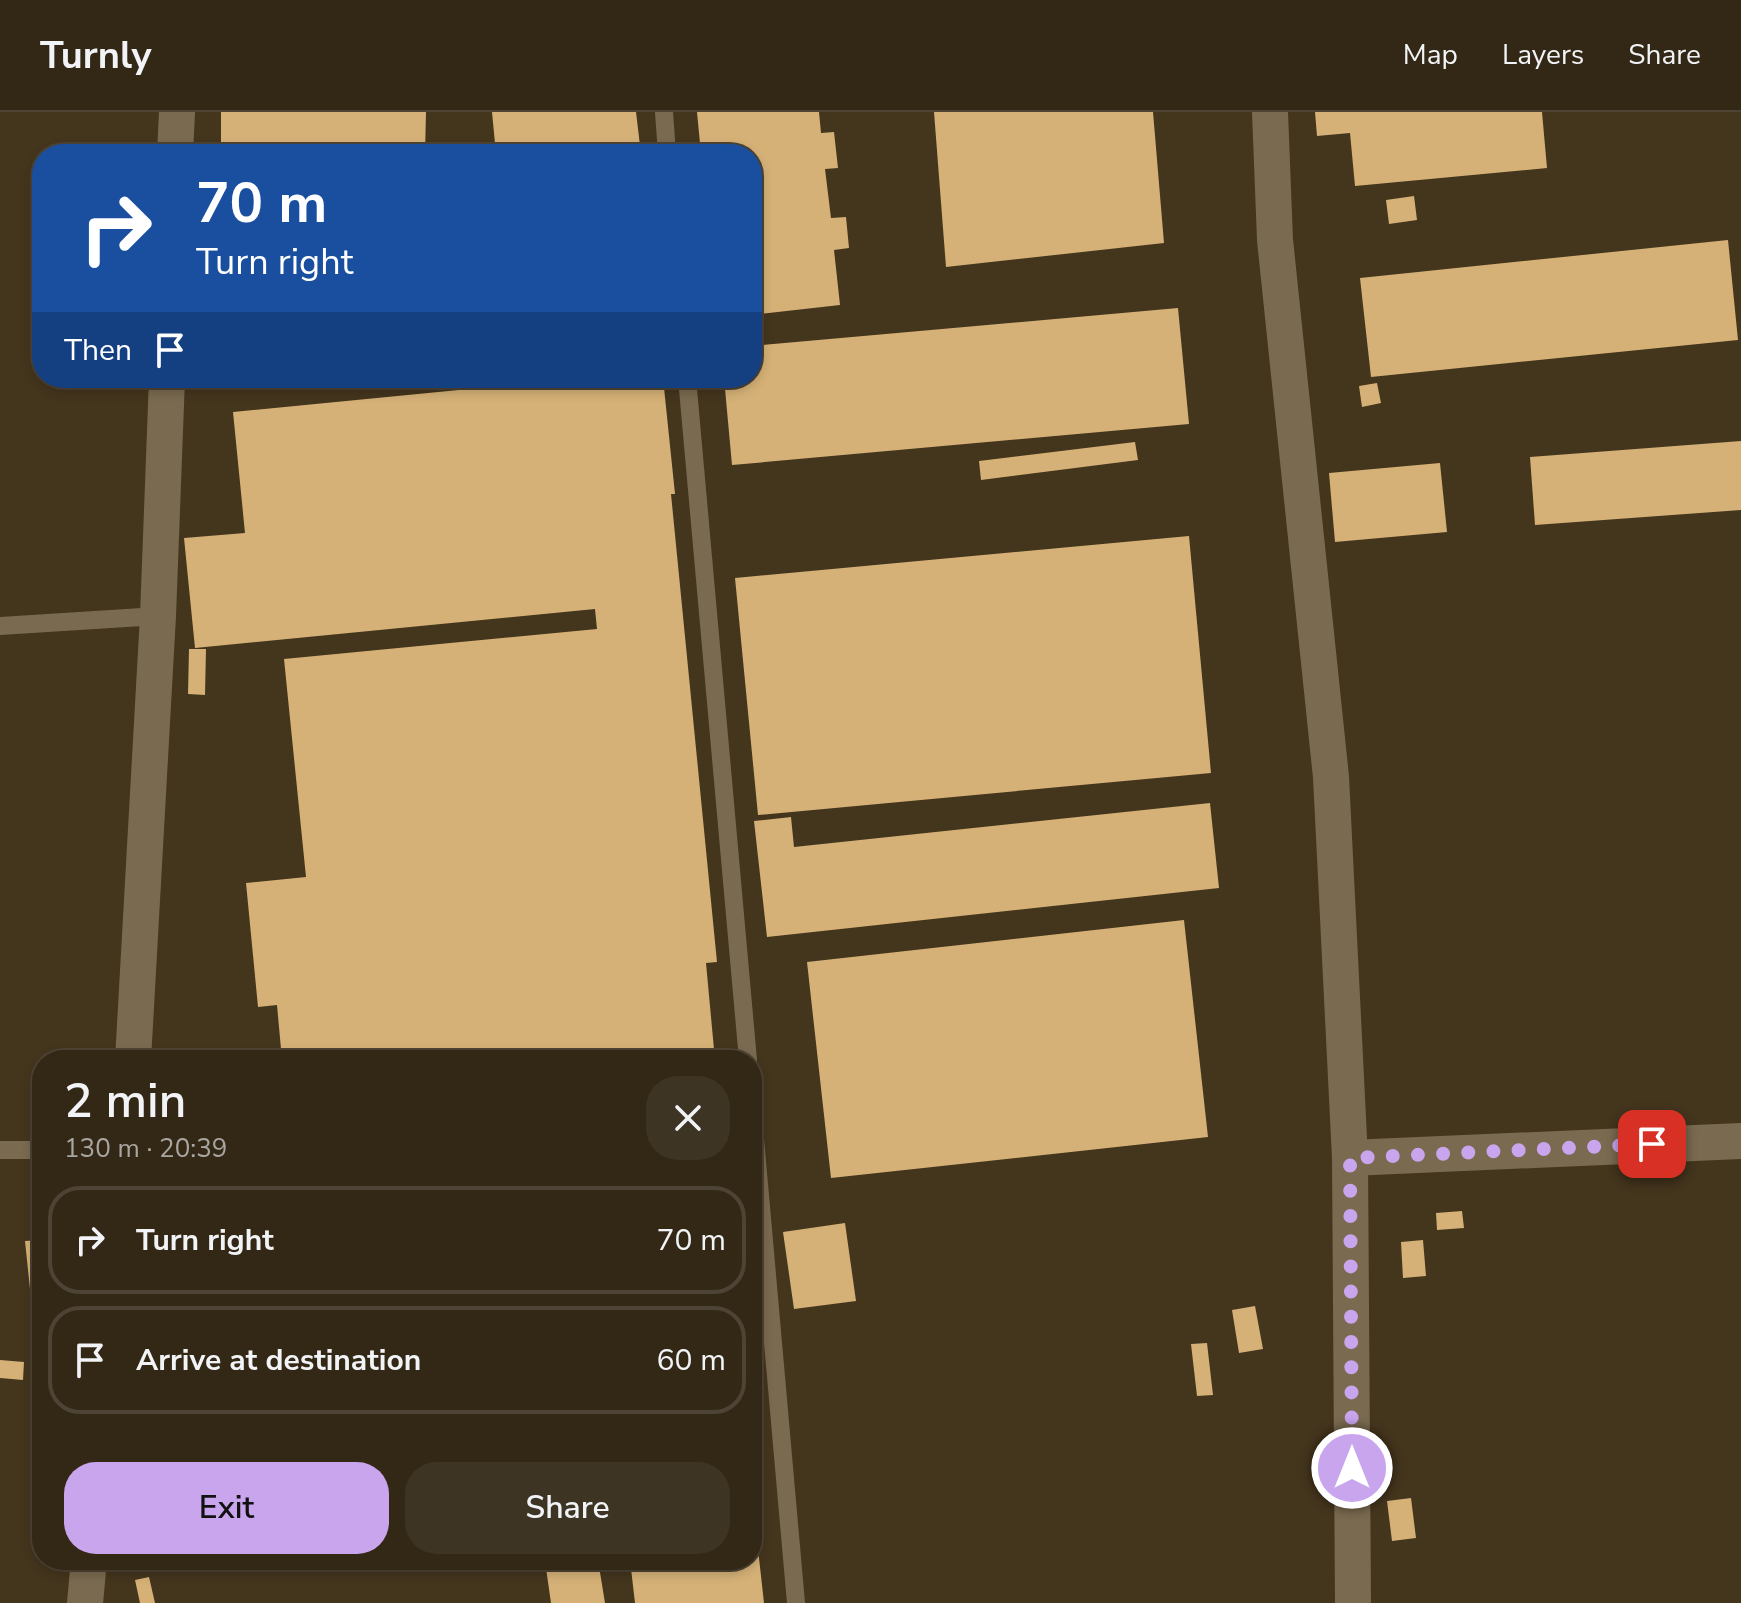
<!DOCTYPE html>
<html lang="en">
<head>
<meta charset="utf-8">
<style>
	body { margin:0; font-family:"Nunito Sans",sans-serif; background:#3e3423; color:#f1f3f6; height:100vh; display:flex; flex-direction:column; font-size:30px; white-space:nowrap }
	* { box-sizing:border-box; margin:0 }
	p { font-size:26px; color:#a9a6a1 }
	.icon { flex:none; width:44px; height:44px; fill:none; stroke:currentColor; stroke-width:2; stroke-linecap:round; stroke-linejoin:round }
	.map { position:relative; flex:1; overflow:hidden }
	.sheet { position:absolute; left:32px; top:938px; width:730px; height:520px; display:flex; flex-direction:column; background:#332816; border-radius:32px; box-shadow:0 4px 12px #0003,0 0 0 2px #4e4435 }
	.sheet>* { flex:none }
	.hud { position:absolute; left:32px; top:32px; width:730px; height:244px; border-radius:32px; box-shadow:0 4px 12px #0003,0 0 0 2px #4e4435; background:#1a4fa0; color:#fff; overflow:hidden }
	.pin { position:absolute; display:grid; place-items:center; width:68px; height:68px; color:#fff; margin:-34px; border-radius:16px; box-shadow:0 4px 12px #0006 }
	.me { position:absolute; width:88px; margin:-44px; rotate:0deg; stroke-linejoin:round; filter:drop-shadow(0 0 6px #0008) }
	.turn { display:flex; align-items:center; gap:28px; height:168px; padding:0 32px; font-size:36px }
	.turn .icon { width:104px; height:104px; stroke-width:2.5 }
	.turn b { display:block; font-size:56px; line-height:68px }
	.then { display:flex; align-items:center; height:76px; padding:0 32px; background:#0003; gap:16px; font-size:30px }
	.round { display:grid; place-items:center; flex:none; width:84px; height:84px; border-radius:32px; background:#3e3423 }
	.headline { display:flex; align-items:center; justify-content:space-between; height:136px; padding:0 32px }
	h1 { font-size:48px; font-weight:600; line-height:60px }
	.button { display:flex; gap:16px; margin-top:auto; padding:16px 32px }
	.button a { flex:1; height:92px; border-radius:32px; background:#c9a5ee; color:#111; font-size:32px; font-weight:600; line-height:92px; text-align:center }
	.button a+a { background:#3e3423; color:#f1f3f6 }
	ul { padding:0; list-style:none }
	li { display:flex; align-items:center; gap:24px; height:108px; margin:0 16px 12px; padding:0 16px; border:4px solid #4e4435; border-radius:32px }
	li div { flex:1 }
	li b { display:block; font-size:30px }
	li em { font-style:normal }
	header { display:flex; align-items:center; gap:48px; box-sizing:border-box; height:112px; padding:0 40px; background:#332816; border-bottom:2px solid #4e4435 }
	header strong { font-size:38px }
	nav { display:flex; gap:44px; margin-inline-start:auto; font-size:28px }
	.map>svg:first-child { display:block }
	.building { fill:#d5b177 }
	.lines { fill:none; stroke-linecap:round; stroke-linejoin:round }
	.service { stroke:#7a6a50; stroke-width:18 }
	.minor { stroke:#7a6a50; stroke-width:36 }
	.route { stroke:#c9a5ee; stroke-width:14; stroke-dasharray:0 25.2 }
</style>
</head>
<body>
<header>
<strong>Turnly</strong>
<nav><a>Map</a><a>Layers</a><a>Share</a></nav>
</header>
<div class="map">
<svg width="1741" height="1491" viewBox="0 0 1741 1491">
	<rect width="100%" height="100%" fill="#44351d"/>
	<path class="building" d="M221,0H426L425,42H221Z
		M492,0H636L641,42H496Z
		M697,0H819L821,21L834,20L838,56L825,57L831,106L846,105L849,136L834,138L840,193L752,203V42H701Z
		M934,0H1153L1164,131L946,155Z
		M1315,0H1542L1547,56L1355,74L1350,21L1317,24Z
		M1414,84L1417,108L1389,112L1386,88Z
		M1728,128L1738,228L1371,265L1360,166Z
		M1178,196L1189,312L732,353L724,266H752V234Z
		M518,266H663L675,382H671L717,850L706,851L715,948H282L277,893L258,895L246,771L306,765L284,547L597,517L595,497L195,536L184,426L245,421L233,300L519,272Z
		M1377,271L1381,291L1362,295L1359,274Z
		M1741,329V398L1535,413L1530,345Z
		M1135,330L1138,348L981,368L979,349Z
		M1440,351L1447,420L1335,430L1329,361Z
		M1189,424L1211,661L758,703L735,466Z
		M189,537H206L205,583L188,582Z
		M1210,691L1219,776L767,825L754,709L791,705L794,735Z
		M1184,808L1208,1025L831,1066L807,850Z
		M1462,1099L1464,1116L1437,1118L1436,1101Z
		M845,1111L856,1189L794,1197L783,1120Z
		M42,1128V1176L30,1177L25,1129Z
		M1423,1128L1426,1164L1403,1166L1401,1130Z
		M1255,1194L1263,1237L1239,1241L1232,1198Z
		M1207,1231L1213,1283L1197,1284L1191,1232Z
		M0,1248L24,1250L23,1268L0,1266Z
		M1411,1386L1416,1426L1392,1429L1387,1389Z
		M754,1401L764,1491H635L630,1448H752Z
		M598,1448L605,1491H551L546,1456Z
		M149,1465L155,1491H140L135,1468Z"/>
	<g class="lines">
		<path class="service" d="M664,0L667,42
			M687,266L748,948
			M0,514L158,504
			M752,993L796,1491
			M0,1038H42"/>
		<path class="minor" d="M1270,0L1275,128L1331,665L1350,1046L1353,1491
			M175,42L177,0
			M133,948L158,504L167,266
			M1350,1046L1741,1029
			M85,1491L89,1448"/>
	</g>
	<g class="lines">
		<path class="route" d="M1352,1356L1350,1046L1652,1032"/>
	</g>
</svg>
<div class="pin" style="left:1652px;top:1032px;background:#d93025"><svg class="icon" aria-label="arrive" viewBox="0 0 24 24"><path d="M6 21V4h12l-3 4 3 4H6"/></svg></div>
<svg class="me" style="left:1352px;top:1356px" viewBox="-20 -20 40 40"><circle r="17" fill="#c9a5ee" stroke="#fff" stroke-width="3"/><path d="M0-11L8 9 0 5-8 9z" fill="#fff"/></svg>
<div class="hud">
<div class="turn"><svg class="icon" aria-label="right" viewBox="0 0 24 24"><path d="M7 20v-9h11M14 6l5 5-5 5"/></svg><div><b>70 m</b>Turn right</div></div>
<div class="then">Then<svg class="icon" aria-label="arrive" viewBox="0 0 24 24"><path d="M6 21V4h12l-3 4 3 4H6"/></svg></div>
</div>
<section class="sheet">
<div class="headline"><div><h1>2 min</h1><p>130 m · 20:39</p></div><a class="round"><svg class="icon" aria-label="close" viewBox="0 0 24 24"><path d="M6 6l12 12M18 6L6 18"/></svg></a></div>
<ul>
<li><svg class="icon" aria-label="right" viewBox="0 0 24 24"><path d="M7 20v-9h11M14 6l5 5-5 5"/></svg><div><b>Turn right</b></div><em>70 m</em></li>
<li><svg class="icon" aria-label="arrive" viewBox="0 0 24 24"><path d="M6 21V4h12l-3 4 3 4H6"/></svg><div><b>Arrive at destination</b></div><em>60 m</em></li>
</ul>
<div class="button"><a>Exit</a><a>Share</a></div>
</section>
</div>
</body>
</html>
